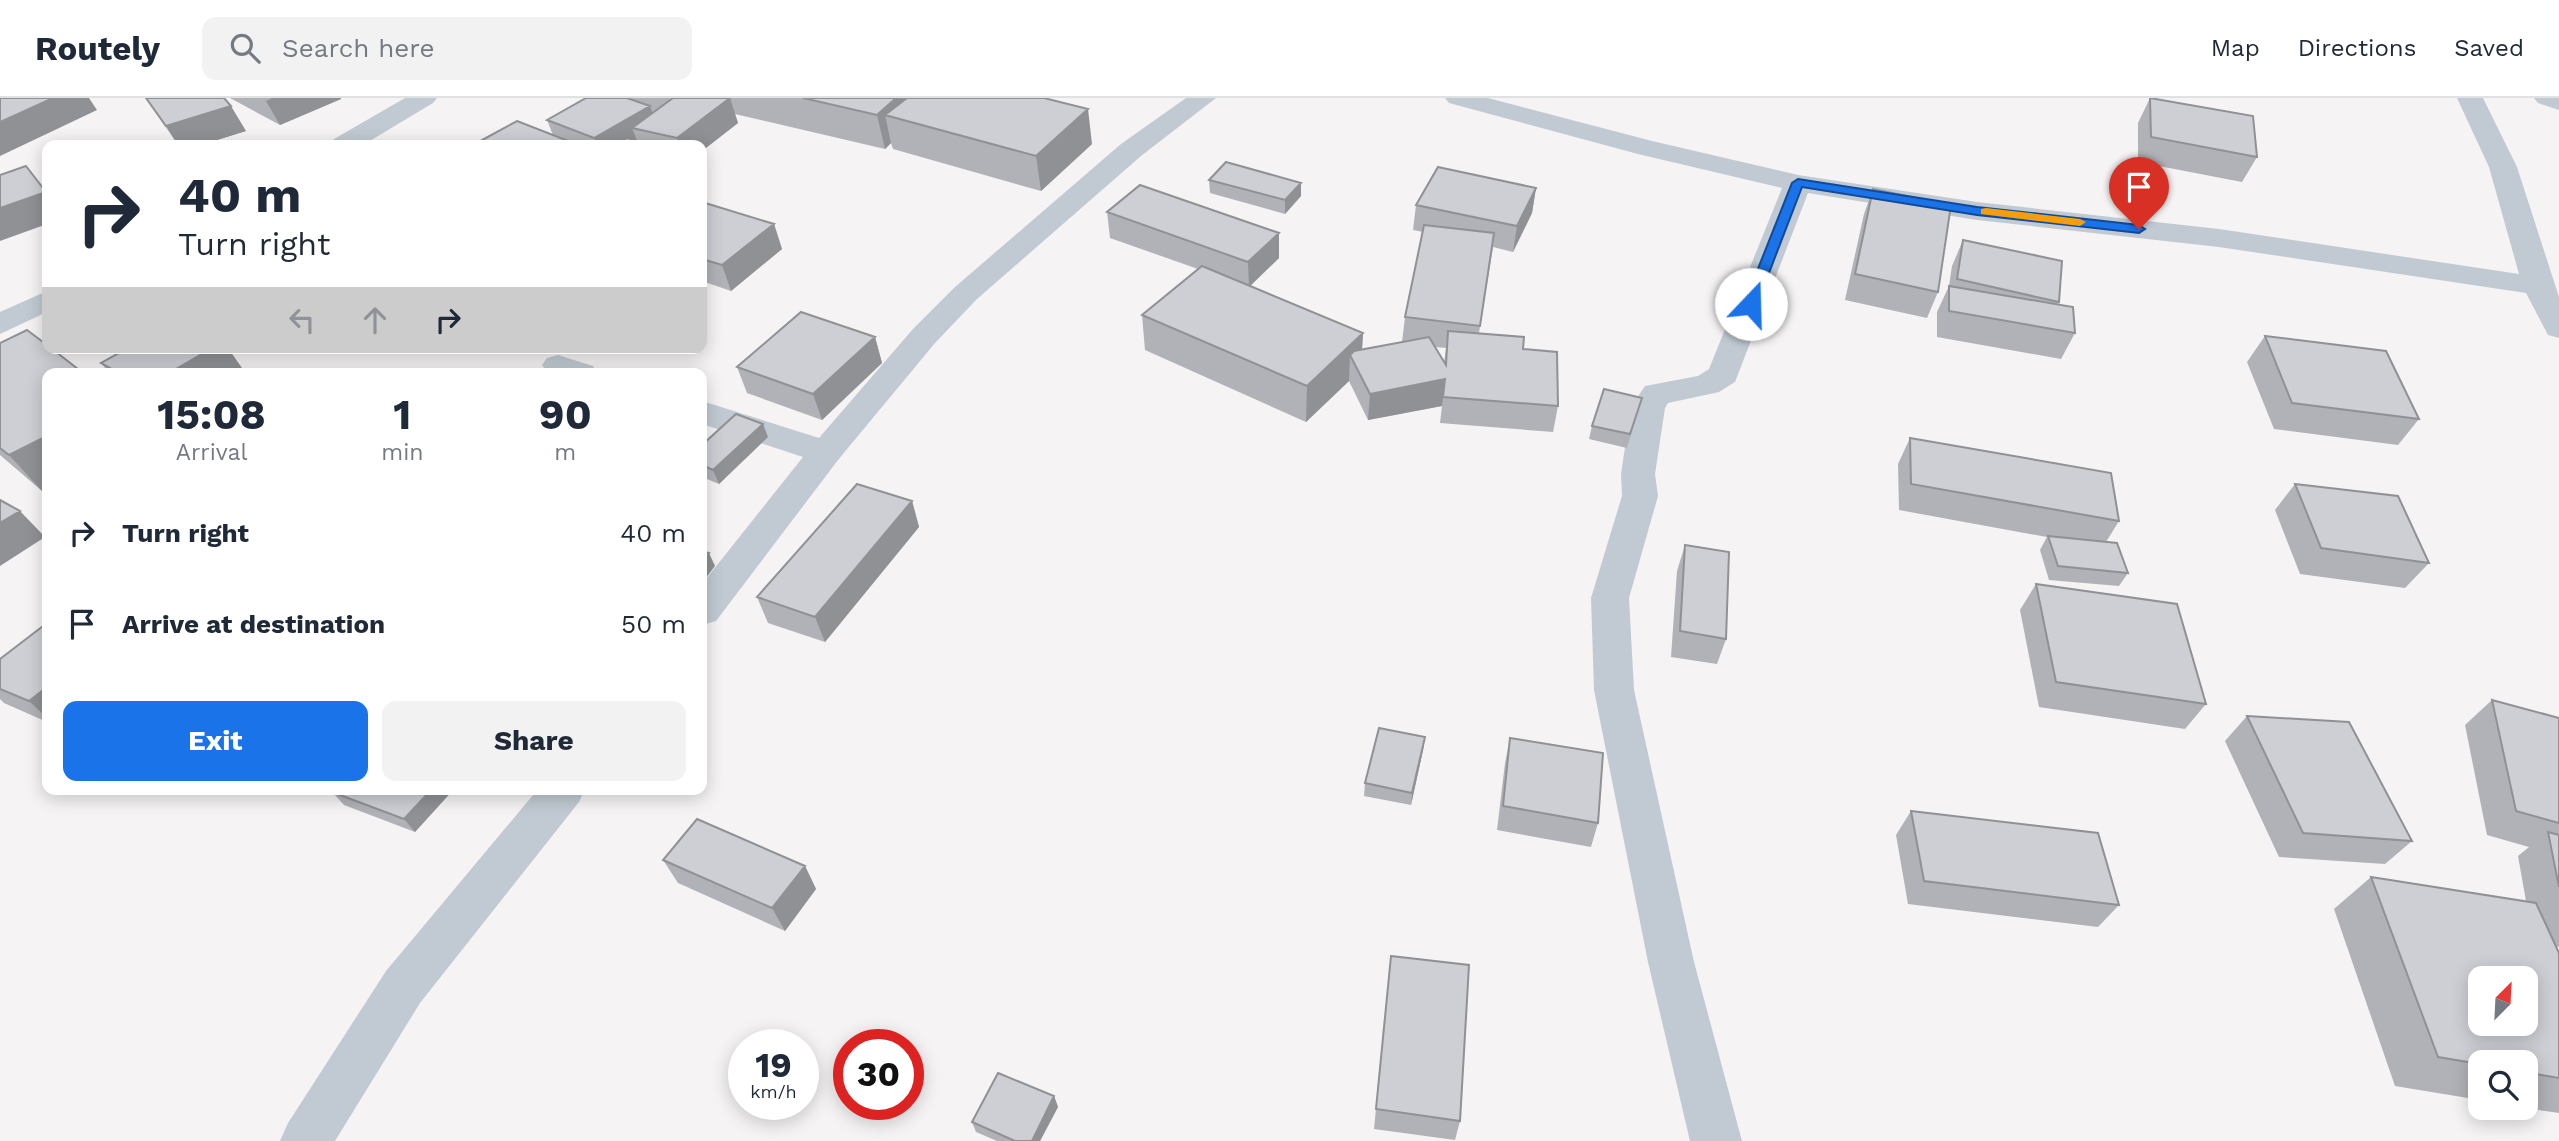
<!DOCTYPE html>
<html lang="en">
<head>
<meta charset="utf-8">
<style>
	body { margin:0; font-family:"Work Sans",sans-serif; background:#f2f2f3; color:#1f2937; height:100vh; display:flex; flex-direction:column; font-size:26px; white-space:nowrap }
	* { box-sizing:border-box; margin:0 }
	p { font-size:23px; color:#747a83 }
	.icon { flex:none; width:38px; height:38px; fill:none; stroke:currentColor; stroke-width:2; stroke-linecap:round; stroke-linejoin:round }
	.map { position:relative; flex:1; overflow:hidden }
	.panel { position:absolute; left:42px; top:270px; width:665px; height:427px; display:flex; flex-direction:column; background:#fff; border-radius:14px; box-shadow:0 4px 18px #0003 }
	.panel>* { flex:none }
	.banner { position:absolute; left:42px; top:42px; width:665px; height:214px; border-radius:14px; box-shadow:0 4px 18px #0003; background:#fff; color:#1f2937; overflow:hidden }
	.needle { width:46px; rotate:24deg }
	.buttons { position:absolute; left:2468px; top:868px; display:grid; gap:14px }
	.buttons a { display:grid; place-items:center; width:70px; height:70px; border-radius:14px; background:#fff; box-shadow:0 4px 18px #0003; font-size:35px }
	.speed { position:absolute; left:728px; top:931px; display:flex; gap:14px; font-size:35px; font-weight:700; text-align:center }
	.speed>* { display:grid; place-content:center; width:91px; height:91px; border-radius:50%; background:#fff; box-shadow:0 4px 18px #0003; line-height:1 }
	.speed small { font-size:18px; font-weight:400 }
	.speed .limit { border:10px solid #d22; background:#fff; color:#111 }
	.pin { position:absolute; display:grid; place-items:center; width:60px; height:60px; color:#fff; margin:-72px -30px; border-radius:50% 50% 50% 0; rotate:-45deg; box-shadow:0 0 7px #0007 }
	.pin .icon { rotate:45deg }
	.me { position:absolute; width:77px; margin:-38px; rotate:21deg; stroke-linejoin:round; filter:drop-shadow(0 0 5px #0008) }
	.turn { display:flex; align-items:center; gap:24px; height:147px; padding:0 21px; font-size:32px }
	.turn .icon { width:91px; height:91px; stroke-width:2.5 }
	.turn b { display:block; font-size:49px; line-height:60px }
	.lanes { display:flex; align-items:center; height:66px; padding:0 21px; background:#0003; justify-content:center; gap:35px; direction:ltr }
	.lanes .off { opacity:.35 }
	.eta { display:flex; justify-content:space-evenly; align-items:center; height:119px; text-align:center }
	.eta b { font-size:42px; font-weight:700; line-height:49px }
	.cta { display:flex; gap:14px; margin-top:auto; padding:14px 21px }
	.cta a { flex:1; height:80px; border-radius:14px; background:#1a73e8; color:#fff; font-size:28px; font-weight:700; line-height:80px; text-align:center }
	.cta a+a { background:#f2f2f3; color:#1f2937 }
	ul { padding:0; list-style:none }
	li { display:flex; align-items:center; gap:21px; height:91px; padding:0 21px }
	li div { flex:1 }
	li b { display:block; font-size:26px }
	li em { font-style:normal }
	header { display:flex; align-items:center; gap:42px; box-sizing:border-box; height:98px; padding:0 35px; background:#fff; border-bottom:2px solid #e0e1e3 }
	header strong { font-size:33px }
	nav { display:flex; gap:38px; margin-inline-start:auto; font-size:24px }
	.search { width:490px; height:63px; background:#f2f2f3; display:flex; align-items:center; gap:18px; box-sizing:border-box; padding:0 24px; border-radius:14px; color:#747a83; font-size:26px }
	.map>svg:first-child { display:block }
	.lines { fill:none; stroke-linecap:round; stroke-linejoin:round }
	.minor { fill:#c1cad2; fill-rule:evenodd }
	.wall { fill:#b0b2b7; fill-rule:evenodd }
	.shaded-wall { fill:#909195 }
	.building { fill:#cdcfd5; stroke:#909195; stroke-width:2; fill-rule:evenodd }
	.route { fill:#1a73e8; stroke:#114b97; stroke-width:2 }
	.slow { fill:#f59e0b }
</style>
</head>
<body>
<header>
<strong>Routely</strong>
<div class="search"><svg class="icon" aria-label="search" viewBox="0 0 24 24"><circle cx="10" cy="10" r="6"/><path d="M15 15l6 6"/></svg>Search here</div>
<nav><a>Map</a><a>Directions</a><a>Saved</a></nav>
</header>
<div class="map">
<svg width="2559" height="1043" viewBox="0 0 2559 1043">
	<rect width="100%" height="100%" fill="#f5f3f3"/>
	<g class="lines">
		<path class="minor" d="M405,0H437L433,5L363,47H330L334,41Z
			M1186,0H1216L1141,58L977,201L935,245L838,362L716,523L702,527V486L803,359L702,326V303L819,340L913,231L955,189L1121,46Z
			M1445,0H1488L1652,43L1798,77L1977,104L2219,131L2519,176L2489,69L2457,0H2483L2517,69L2559,199V240L2548,237L2526,195L2219,149L1977,122L1808,95L1735,284L1719,294L1668,305L1665,310L1655,376L1658,398L1629,500L1634,592L1694,864L1742,1043H1690L1648,864L1594,592L1591,500L1622,398L1621,376L1631,309L1645,288L1698,278L1709,271L1782,90L1638,56L1449,5Z
			M2534,0H2559V12L2538,5Z
			M47,193V214L0,236V214Z
			M558,257L593,268L597,275L547,274L542,267L547,260Z
			M538,691H585L579,704L420,905L335,1043H280L288,1025L386,873Z"/>
	</g>
	<path class="wall" d="M146,0L246,33L201,47H178Z
		M230,0H341V1L280,27Z
		M586,0H1044L1092,46L1041,93L893,51L891,45L885,51L735,16L738,25L702,53V47H473L553,37L547,22Z
		M2150,0L2257,59L2242,84L2138,64V25Z
		M1209,82L1301,85V98L1285,116L1210,95Z
		M1536,90L1532,115L1513,154L1493,149L1479,235L1523,251L1558,308L1553,334L1440,325L1442,308L1368,322L1349,283L1306,324L1145,252L1142,217L1198,171L1110,140L1107,114L1279,135V160L1250,188L1363,235L1362,251L1402,244L1405,219L1423,134L1413,132L1416,107ZM1435,249L1446,250L1444,265Z
		M1873,91L1938,194L1927,220L1845,202L1864,116Z
		M702,104L774,126L782,151L731,193L702,183Z
		M1963,142L2059,204L2058,207L2075,235L2061,261L1937,239V214L1949,188L1952,168Z
		M2265,238L2419,321L2398,347L2274,331L2247,264Z
		M875,239L882,265L822,322L747,295L737,269Z
		M0,245L47,275V391L42,393L0,357Z
		M232,250H250L243,255Z
		M101,265L242,270L234,275H109Z
		M1642,300L1627,350L1589,341L1592,328Z
		M768,339L719,386L702,379V347Z
		M1910,340L2119,423L2106,444L2128,475L2119,488L2049,482L2040,452L2047,439L1899,412L1898,366Z
		M2295,386L2429,465L2405,490L2300,476L2275,412Z
		M912,403L919,429L825,544L768,525L757,499Z
		M1685,447L1726,541L1717,566L1671,559L1677,473Z
		M2036,486L2206,606L2185,631L2039,609L2020,512Z
		M47,525V624L4,605L0,601V561Z
		M2492,602L2559,620V849L2556,848L2559,855V1015L2525,1010V964H2480V1002L2395,988L2334,811L2371,779L2526,803L2518,758L2529,749L2487,737L2465,627Z
		M2247,618L2412,743L2385,766L2279,759L2225,643Z
		M1425,639L1423,652L1411,707L1364,698L1365,685Z
		M1510,640L1598,725L1591,749L1497,732L1505,665Z
		M323,691H454L415,734L344,707L333,695Z
		M1911,713L2119,807L2098,829L1908,806L1896,737Z
		M663,762L805,768L816,791L785,833L678,785Z
		M1391,858L1460,1023L1455,1042L1374,1031Z
		M1054,998L1058,1009L1040,1043H997L976,1034L972,1024Z"/>
	<path class="shaded-wall" d="M53,0H89L97,12L0,58V24Z
		M272,0H341V1L280,27L266,3Z
		M730,0L738,25L702,53V47H680L677,40Z
		M896,0H922L885,17L891,45L885,51L877,17Z
		M231,8L246,33L201,47H178L166,28Z
		M650,8L659,33L632,30L638,45L635,47H597L594,40Z
		M1088,11L1092,46L1041,93L1036,58Z
		M1301,85V98L1285,116V102Z
		M1536,90L1532,115L1513,154L1517,128Z
		M46,94L47,126L0,143V110Z
		M774,126L782,151L731,193L722,167Z
		M1279,135V160L1249,189L1248,164Z
		M1363,235L1361,270L1350,257L1349,283L1306,324L1307,288Z
		M875,239L882,265L822,322L813,296Z
		M212,250H228L242,270L234,275H169Z
		M240,250H250L243,255Z
		M1445,281L1442,308L1368,322L1370,296Z
		M763,326L768,339L719,386L713,372Z
		M47,338V391L42,393L9,357Z
		M912,403L919,429L825,544L815,519Z
		M20,413L45,439L0,468V425Z
		M709,455L715,468L702,485V464Z
		M47,589V620L29,603Z
		M1425,639L1423,652L1411,707L1412,695Z
		M432,691H454L415,734L404,721Z
		M805,768L816,791L785,833L772,810Z
		M1054,998L1058,1009L1040,1043H1032Z"/>
	<path class="building" d="M0,0H53L0,24Z
		M146,0H224L231,8L166,28Z
		M586,0H627L650,8L594,40L547,22Z
		M673,0H730L677,40L632,30Z
		M803,0H896L877,17Z
		M907,0H1044L1088,11L1036,58L885,17Z
		M2150,0L2253,18L2257,59L2151,39Z
		M517,23L571,44L565,47H473Z
		M627,40L652,47H616Z
		M1226,64L1301,85L1285,102L1209,82Z
		M26,68L46,94L0,110V77Z
		M1438,69L1536,90L1517,128L1416,107Z
		M1140,87L1279,135L1248,164L1107,114Z
		M1873,91L1951,107L1938,194L1855,176Z
		M702,104L774,126L722,167L702,161Z
		M1424,127L1494,135L1480,228L1405,219Z
		M1963,142L2062,163L2059,204L1957,181Z
		M1202,168L1363,235L1307,288L1142,217Z
		M1949,188L2073,209L2075,235L1949,213Z
		M801,214L875,239L813,296L737,269Z
		M27,232L47,247V250H51L83,275H47V338L9,357L0,350V245Z
		M1448,233L1524,239L1523,251L1557,254L1558,308L1443,299L1445,281L1370,296L1350,257L1354,253L1429,239L1446,267Z
		M2265,238L2386,253L2419,321L2292,305Z
		M128,250H212L169,275H119L101,265Z
		M1604,291L1642,300L1630,336L1592,328Z
		M736,316L763,326L713,372L702,367V347Z
		M1910,340L2111,375L2119,423L1911,386Z
		M857,386L912,403L815,519L757,499Z
		M2295,386L2398,398L2429,465L2321,450Z
		M0,402L20,413L0,425Z
		M2048,438L2117,445L2128,475L2058,468Z
		M1685,447L1729,454L1726,541L1680,533Z
		M702,453L709,455L702,464Z
		M2036,486L2177,506L2206,606L2056,584Z
		M47,525V589L29,603L0,591V561Z
		M2492,602L2559,620V725L2516,713Z
		M2247,618L2349,624L2412,743L2303,735Z
		M1379,630L1425,639L1412,695L1365,685Z
		M1510,640L1603,655L1598,725L1503,708Z
		M335,691H432L404,721L332,694Z
		M1911,713L2098,735L2119,807L1924,783Z
		M697,721L805,768L772,810L663,762Z
		M2548,734L2559,737V789Z
		M2371,779L2536,805L2559,855V980L2525,974V964H2480V966L2438,959ZM2480,880H2525V926H2480Z
		M1391,858L1469,867L1460,1023L1376,1011Z
		M998,975L1054,998L1032,1043H1015L972,1024Z"/>
	<path class="route" d="M1798,81L1977,109L2139,127L2145,131L2139,135L1977,117L1802,89L1757,206L1751,210L1746,209L1744,206L1792,85Z"/>
	<path class="slow" d="M1986,110L2080,121L2086,124L2080,128L1981,116V111Z"/>
</svg>
<div class="buttons">
<a><svg class="needle" viewBox="-14 -14 28 28"><path d="M0-13l5 13h-10z" fill="#e53935"/><path d="M0 13l5-13h-10z" fill="#747a83"/></svg></a>
<a><svg class="icon" aria-label="search" viewBox="0 0 24 24"><circle cx="10" cy="10" r="6"/><path d="M15 15l6 6"/></svg></a>
</div>
<div class="speed"><div>19<small>km/h</small></div><div class="limit">30</div></div>
<div class="pin" style="left:2139px;top:131px;background:#d93025"><svg class="icon" aria-label="arrive" viewBox="0 0 24 24"><path d="M6 21V4h12l-3 4 3 4H6"/></svg></div>
<svg class="me" style="left:1751px;top:206px" viewBox="-20 -20 40 40"><circle r="19" fill="#fff"/><path d="M0-13L10 11 0 6-10 11z" fill="#1a73e8"/></svg>
<div class="banner">
<div class="turn"><svg class="icon" aria-label="right" viewBox="0 0 24 24"><path d="M7 20v-9h11M14 6l5 5-5 5"/></svg><div><b>40 m</b>Turn right</div></div>
<div class="lanes"><svg class="icon off" aria-label="left" viewBox="0 0 24 24"><path d="M17 20v-9H6M10 6l-5 5 5 5"/></svg><svg class="icon off" aria-label="ahead" viewBox="0 0 24 24"><path d="M12 20V5M6 11l6-6 6 6"/></svg><svg class="icon" aria-label="right" viewBox="0 0 24 24"><path d="M7 20v-9h11M14 6l5 5-5 5"/></svg></div>
</div>
<section class="panel">
<div class="eta">
<div><b>15:08</b><p>Arrival</p></div>
<div><b>1</b><p>min</p></div>
<div><b>90</b><p>m</p></div>
</div>
<ul>
<li><svg class="icon" aria-label="right" viewBox="0 0 24 24"><path d="M7 20v-9h11M14 6l5 5-5 5"/></svg><div><b>Turn right</b></div><em>40 m</em></li>
<li><svg class="icon" aria-label="arrive" viewBox="0 0 24 24"><path d="M6 21V4h12l-3 4 3 4H6"/></svg><div><b>Arrive at destination</b></div><em>50 m</em></li>
</ul>
<div class="cta"><a>Exit</a><a>Share</a></div>
</section>
</div>
</body>
</html>
